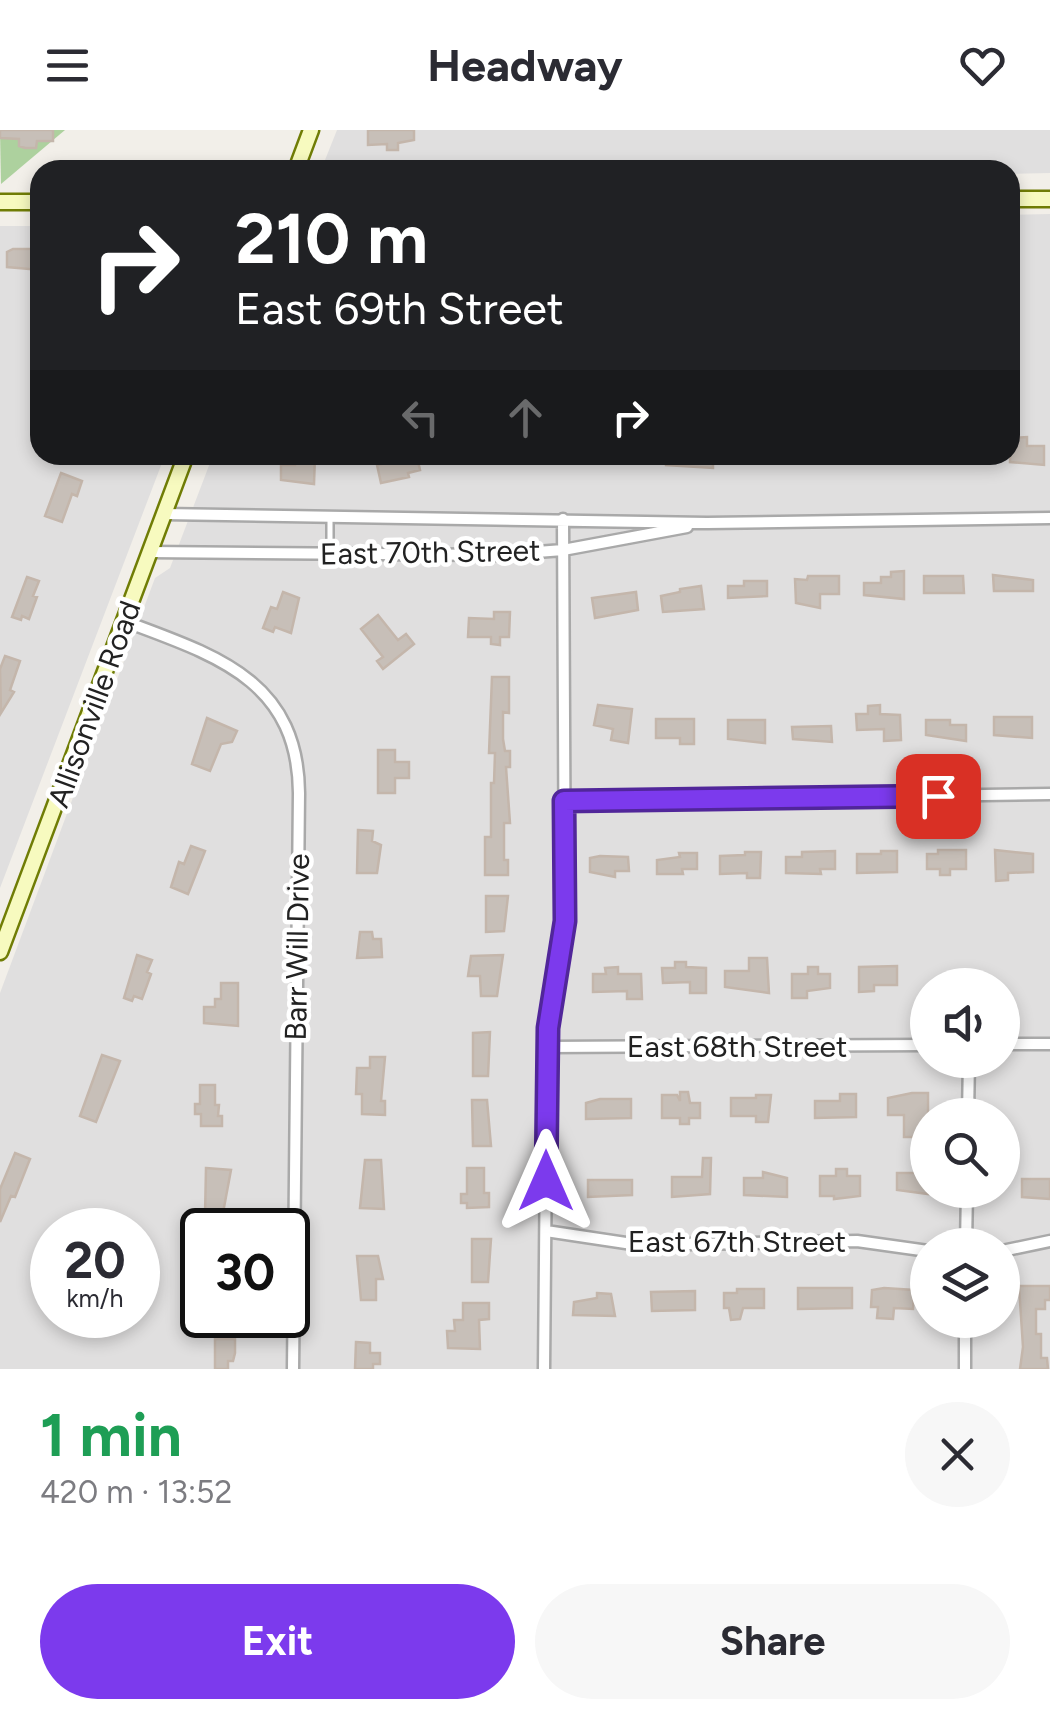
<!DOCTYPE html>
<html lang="en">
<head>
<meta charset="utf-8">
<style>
	body { margin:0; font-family:Figtree,sans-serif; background:#f7f7f7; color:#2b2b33; height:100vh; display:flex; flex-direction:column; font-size:38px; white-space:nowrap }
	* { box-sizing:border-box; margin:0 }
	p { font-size:32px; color:#7c7c81 }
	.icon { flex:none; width:55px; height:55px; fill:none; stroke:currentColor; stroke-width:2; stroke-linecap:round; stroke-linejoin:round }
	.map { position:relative; height:1239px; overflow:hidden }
	.details { display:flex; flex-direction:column; background:#fff; flex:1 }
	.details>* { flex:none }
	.top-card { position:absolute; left:30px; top:30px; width:990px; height:305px; border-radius:30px; box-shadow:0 5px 15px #0003; background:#202124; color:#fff; overflow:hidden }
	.fabs { position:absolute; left:910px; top:838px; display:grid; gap:20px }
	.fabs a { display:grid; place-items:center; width:110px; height:110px; border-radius:50%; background:#fff; box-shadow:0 5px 15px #0003; font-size:50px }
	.speed { position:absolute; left:30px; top:1078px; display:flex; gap:20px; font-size:50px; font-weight:700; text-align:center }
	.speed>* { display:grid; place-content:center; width:130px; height:130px; border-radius:50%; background:#fff; box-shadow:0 5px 15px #0003; line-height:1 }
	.speed small { font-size:25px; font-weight:400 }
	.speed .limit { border:5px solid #111; border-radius:15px; background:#fff; color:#111 }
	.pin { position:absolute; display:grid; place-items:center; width:85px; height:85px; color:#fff; margin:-42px; border-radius:20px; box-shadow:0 5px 15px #0006 }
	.me { position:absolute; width:110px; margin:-55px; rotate:0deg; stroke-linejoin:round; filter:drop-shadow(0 0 8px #0008) }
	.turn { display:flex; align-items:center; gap:35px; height:210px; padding:0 40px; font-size:45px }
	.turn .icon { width:130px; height:130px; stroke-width:2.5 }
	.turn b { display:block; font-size:70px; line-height:85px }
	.lanes { display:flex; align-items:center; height:95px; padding:0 40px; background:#0003; justify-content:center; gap:50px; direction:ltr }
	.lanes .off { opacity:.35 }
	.round { display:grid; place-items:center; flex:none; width:105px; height:105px; border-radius:52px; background:#f7f7f7 }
	.head { display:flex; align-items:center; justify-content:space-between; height:170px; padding:0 40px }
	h1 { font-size:60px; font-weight:700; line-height:75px; color:#1e9e55 }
	.action { display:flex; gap:20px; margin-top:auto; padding:20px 40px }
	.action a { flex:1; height:115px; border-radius:60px; background:#7c3aed; color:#fff; font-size:40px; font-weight:700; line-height:115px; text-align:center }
	.action a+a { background:#f7f7f7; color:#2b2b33 }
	header { display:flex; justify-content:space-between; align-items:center; height:130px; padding:0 40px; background:#fff; font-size:45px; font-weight:700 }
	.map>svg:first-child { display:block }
	.residential { fill:#e0dfdf; fill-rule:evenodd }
	.forest { fill:#add19e }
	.building { fill:#c7bfb8; stroke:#c4b6ab; stroke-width:2.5 }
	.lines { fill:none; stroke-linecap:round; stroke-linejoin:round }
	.lane-casing { stroke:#a9a9a9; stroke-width:10 }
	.street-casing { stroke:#a9a9a9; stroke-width:15 }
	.secondary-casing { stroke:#707d05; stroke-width:19 }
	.lane { stroke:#fff; stroke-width:5 }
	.street { stroke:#fff; stroke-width:10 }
	.secondary { stroke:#f7fabf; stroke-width:14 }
	.route-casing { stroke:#51269a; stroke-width:25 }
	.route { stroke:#7c3aed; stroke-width:18 }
	.labels { text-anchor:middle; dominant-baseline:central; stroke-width:9; stroke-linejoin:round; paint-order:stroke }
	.street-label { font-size:30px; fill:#222; stroke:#fff }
</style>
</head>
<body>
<header><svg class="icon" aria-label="menu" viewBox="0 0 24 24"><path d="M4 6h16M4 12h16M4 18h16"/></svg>Headway<svg class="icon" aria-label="heart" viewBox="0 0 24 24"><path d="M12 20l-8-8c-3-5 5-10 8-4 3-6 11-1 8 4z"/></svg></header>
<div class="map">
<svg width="1050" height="1239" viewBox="0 0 1050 1239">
	<rect width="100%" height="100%" fill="#f2efe9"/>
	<path class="residential" d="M337,0H1050V43L1010,44V40H321Z
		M1050,84V1239H0V863L155,448L170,438L213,325H1010V85ZM928,855H1002V930H928ZM928,985H1002V1060H928ZM52,1100H138V1185H52ZM202,1100H288V1185H202ZM928,1115H1002V1190H928Z
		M0,96H40V325H165L0,758Z"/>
	<path class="forest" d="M0,0H65L1,54Z"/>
	<path class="building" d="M0,0H53V11H37L36,18H25L19,16V9L0,8Z
		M368,0H414V10L398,13V20H387V14L368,15Z
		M13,119H35V124H40V140L7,137V122Z
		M1027,307V316H1044V335L1010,332L1011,308Z
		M387,325H399L400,330L417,327L420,340L408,343L409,347L381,353L377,335L389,332Z
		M666,325H713V338L666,335Z
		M295,326H315L314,354L281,350V335H295Z
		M61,343L82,351L77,366L72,364L62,392L45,386Z
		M904,441V469L864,465V453H881V447H891V442Z
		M993,445L1033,450V461H994Z
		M808,446H839V464H820V478L796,473L795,449L807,450Z
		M924,446H963L964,463H924Z
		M27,447L39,451L33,466L37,467L29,489L22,486L21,490L12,487Z
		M744,451H767V466L728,468V456H744Z
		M701,456L704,479L663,482L661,466L680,462V459Z
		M283,462L299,468L291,503L275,497L273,502L263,498L271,477L277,479Z
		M636,462L638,480L595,488L592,468Z
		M494,482H510L509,507H500V515L491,514V507H468L469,488L494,489Z
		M378,485L398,510L406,504L414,514L383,539L377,531L383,527L361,499Z
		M5,526L20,531L10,560L14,562L1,583L0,539Z
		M492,547H509V583L503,582V609L505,621H510V637H506L510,693H504V730H508V745H485V707H491V653H494L495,623H489Z
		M598,575L632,579L628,613L611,610L613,599L594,595Z
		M880,575V584L900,585L901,610L884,611V599L857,600L856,584H868V576Z
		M994,587H1032V608L994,605Z
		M207,588L237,601L232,612L221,614L210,641L192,634Z
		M656,589H694V614H680V608H656Z
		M728,590H765V613L728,609Z
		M926,590H950V595H966V611L926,605Z
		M831,596L832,612L793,609L792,597Z
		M378,620H395V632H409V648H395V663H378Z
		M358,700L373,701L372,711L381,715L377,743H357Z
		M191,716L205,721L188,764L171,757L179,732L184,734Z
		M938,720H966V739H950V745H940V739H927V724H938Z
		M995,720L1033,724V742L1008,743V750L996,751Z
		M835,721V739H820L821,744L786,743V727H802V722Z
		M881,721H897V742L857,743V724H881Z
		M745,722H761L760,748H747V743L720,744V726L745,725Z
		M679,723H697V739H682L683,744H657V730L680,727Z
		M600,726L628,727L629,741H615V747L590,742V728Z
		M486,766H508L504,801L486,802Z
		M360,802H372L373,809H381L382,827L357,828Z
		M137,825L152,830L147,842L151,844L142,869L134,866L132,871L124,868Z
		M503,825L497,866H481L480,846H468L471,826Z
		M749,828H767L769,863L725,857V841H749Z
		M675,832H686V837L706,838V863H690V852L663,853L662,838H675Z
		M897,836V855H874V861L859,862V837Z
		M618,837V844H641L642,869H627V861L593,862V844H606L605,838Z
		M808,837H818V844H830V858L807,861V868H792V844H808Z
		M221,853H238V896L204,893V877H215V869H221Z
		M490,902L488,946H473V903Z
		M102,925L120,931L96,992L80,986Z
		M370,927H385L381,971H385V985L362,984V964H356L357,938H370Z
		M200,955H215V975H219L218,986H222V996H201V984H195V974H200Z
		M680,962H688L690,973H700V988H689V994H680V988H662V965H677L680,971Z
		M912,963H928V1007H904V985H888V968Z
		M840,964H856V987L815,988V971H840Z
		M756,965H771L768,992H756V986H731V968H756Z
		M600,969H631V988L586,989V973Z
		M472,970H487L491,1016H473Z
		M15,1023L30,1029L15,1067L11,1066L0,1092V1059Z
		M703,1028H711L710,1064L672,1067V1047H702Z
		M365,1030H381L384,1079L360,1078Z
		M206,1038L231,1040L222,1088L205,1086Z
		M467,1038H484V1063H489V1077L467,1078V1073H461V1064H467Z
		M836,1039H847V1046H860V1066L834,1069V1066H820V1046H836Z
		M763,1042L787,1048V1067L744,1065V1048H763Z
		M897,1043H928V1064L897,1060Z
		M1022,1049H1050V1069L1022,1067Z
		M588,1050H632V1065L588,1067Z
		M472,1109H491L488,1152H472Z
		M357,1126H378L383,1149H376V1170H361Z
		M1019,1156H1050V1170H1045V1179H1036V1204H1041V1228H1047L1048,1239H1020L1023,1217Z
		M798,1158H852V1178L798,1179Z
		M884,1158L914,1160L913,1179L894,1178L893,1189L877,1188L878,1177H871L872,1160Z
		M737,1159H764V1178H743L740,1189L731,1190L729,1178H724V1163H737Z
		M695,1161V1180L652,1181L651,1162Z
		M597,1163L611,1164L615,1186L573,1185L574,1172L597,1168Z
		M463,1173H489V1189L479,1190L480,1219L448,1218L447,1201H455L454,1190H463Z
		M215,1209H235V1223L233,1231H228V1239H215Z
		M356,1212L370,1213V1223H380V1234H373V1239H355Z"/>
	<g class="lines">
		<g class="lane-casing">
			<path id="lane" d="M330,421V387"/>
		</g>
		<g class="street-casing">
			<path id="street" d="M164,384L707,393L1050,388
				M149,422L498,425L563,420L687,397
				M124,491C214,525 298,549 299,663L293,1239
				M564,671L1050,664
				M1002,914H1050
				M547,917L928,915
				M968,985L969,930
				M546,1101L639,1115L857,1111L928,1121
				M966,1115L967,1060
				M1002,1121L1050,1111
				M544,1239L547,907L565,791L563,389
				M965,1239V1190"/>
		</g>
		<g class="secondary-casing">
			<path id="secondary" d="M296,40L311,0
				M1010,69H1050
				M0,72H40
				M0,822L186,325"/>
		</g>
		<use href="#lane" class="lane"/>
		<use href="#street" class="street"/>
		<use href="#secondary" class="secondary"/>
	</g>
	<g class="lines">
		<g class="route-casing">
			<path id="route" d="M546,1051L548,898L565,791L564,671L938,666"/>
		</g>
		<use href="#route" class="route"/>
	</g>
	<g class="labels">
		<g class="street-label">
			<text transform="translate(430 422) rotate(-1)">East 70th Street</text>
			<text transform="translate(94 574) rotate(-70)">Allisonville Road</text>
			<text transform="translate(297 817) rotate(-89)">Barr Will Drive</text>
			<text x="737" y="916">East 68th Street</text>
			<text x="737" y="1111">East 67th Street</text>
		</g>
	</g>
</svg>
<div class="fabs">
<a><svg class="icon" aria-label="sound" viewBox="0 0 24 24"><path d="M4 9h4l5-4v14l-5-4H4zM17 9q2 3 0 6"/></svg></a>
<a><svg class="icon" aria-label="search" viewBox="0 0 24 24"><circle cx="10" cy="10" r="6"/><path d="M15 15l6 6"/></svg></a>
<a><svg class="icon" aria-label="layers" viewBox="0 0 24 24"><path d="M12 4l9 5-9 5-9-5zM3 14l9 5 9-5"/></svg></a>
</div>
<div class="speed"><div>20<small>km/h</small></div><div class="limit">30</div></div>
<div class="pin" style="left:938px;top:666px;background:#d93025"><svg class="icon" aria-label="arrive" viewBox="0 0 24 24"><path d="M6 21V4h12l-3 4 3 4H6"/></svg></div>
<svg class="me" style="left:546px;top:1051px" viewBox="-20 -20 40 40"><path d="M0-17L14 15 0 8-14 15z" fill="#7c3aed" stroke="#fff" stroke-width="4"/></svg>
<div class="top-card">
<div class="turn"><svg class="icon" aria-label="right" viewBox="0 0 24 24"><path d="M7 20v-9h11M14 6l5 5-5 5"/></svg><div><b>210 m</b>East 69th Street</div></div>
<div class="lanes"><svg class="icon off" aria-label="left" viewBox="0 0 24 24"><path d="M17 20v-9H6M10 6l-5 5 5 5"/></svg><svg class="icon off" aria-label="ahead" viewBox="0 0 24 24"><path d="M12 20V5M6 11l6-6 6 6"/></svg><svg class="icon" aria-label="right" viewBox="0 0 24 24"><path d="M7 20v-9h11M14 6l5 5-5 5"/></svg></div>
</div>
</div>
<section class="details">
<div class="head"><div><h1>1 min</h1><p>420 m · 13:52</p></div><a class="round"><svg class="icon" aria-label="close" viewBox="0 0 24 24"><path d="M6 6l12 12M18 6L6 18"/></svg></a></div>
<div class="action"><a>Exit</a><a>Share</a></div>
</section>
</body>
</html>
